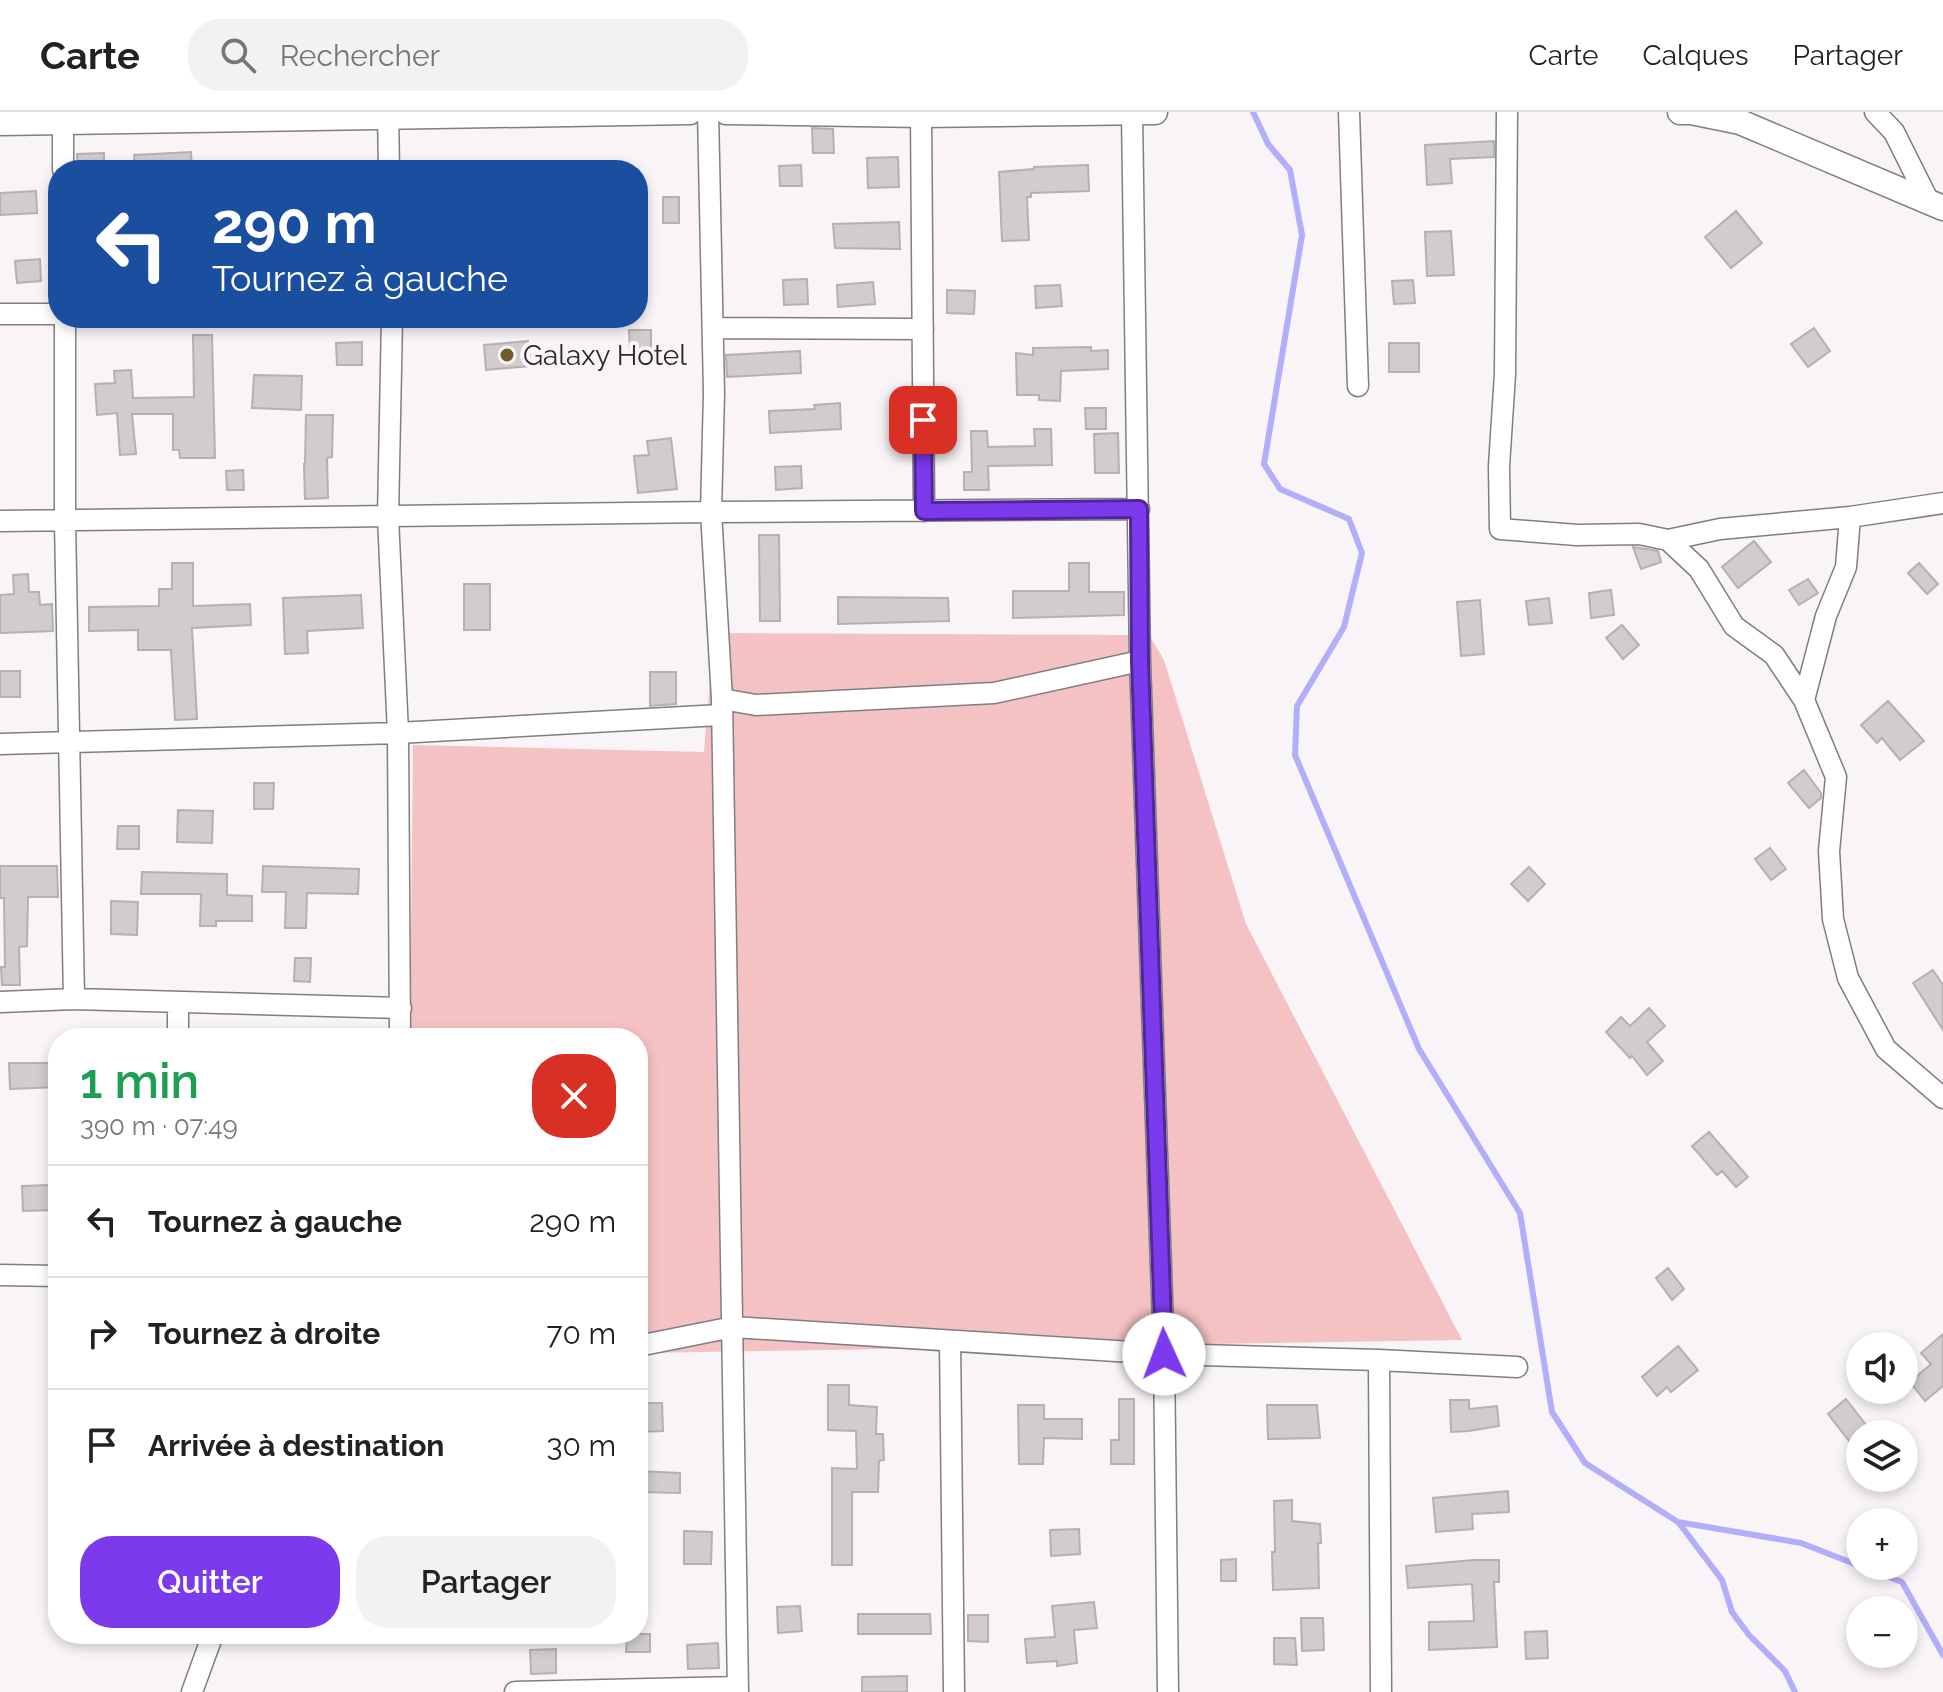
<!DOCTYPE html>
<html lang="fr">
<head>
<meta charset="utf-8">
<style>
	body { margin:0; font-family:Raleway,sans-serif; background:#f2f2f2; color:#222; height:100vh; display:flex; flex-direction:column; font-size:30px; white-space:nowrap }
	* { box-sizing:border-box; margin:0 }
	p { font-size:26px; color:#767676 }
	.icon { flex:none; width:44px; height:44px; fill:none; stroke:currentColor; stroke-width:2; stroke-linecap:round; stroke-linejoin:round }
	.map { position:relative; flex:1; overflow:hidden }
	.details { position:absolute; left:48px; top:916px; width:600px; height:616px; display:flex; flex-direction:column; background:#fff; border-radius:32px; box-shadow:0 4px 12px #0003 }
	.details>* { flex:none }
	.top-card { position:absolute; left:48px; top:48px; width:600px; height:168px; border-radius:32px; box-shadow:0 4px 12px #0003; background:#1a4fa0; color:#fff; overflow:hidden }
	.controls { position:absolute; left:1846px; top:1220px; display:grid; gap:16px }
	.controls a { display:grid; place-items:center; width:72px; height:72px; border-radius:50%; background:#fff; box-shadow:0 4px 12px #0003; font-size:40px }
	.pin { position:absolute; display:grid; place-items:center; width:68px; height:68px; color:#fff; margin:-34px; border-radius:16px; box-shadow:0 4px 12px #0006 }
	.me { position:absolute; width:88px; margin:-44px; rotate:358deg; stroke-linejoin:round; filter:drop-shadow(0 0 6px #0008) }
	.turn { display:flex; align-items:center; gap:28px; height:168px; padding:0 32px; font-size:36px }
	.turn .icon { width:104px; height:104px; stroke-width:2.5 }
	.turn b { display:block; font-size:56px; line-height:68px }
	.round { display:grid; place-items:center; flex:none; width:84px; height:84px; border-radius:32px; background:#f2f2f2 }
	.head { display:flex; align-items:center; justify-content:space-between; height:136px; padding:0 32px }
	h1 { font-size:48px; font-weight:600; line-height:60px; color:#1e9e55 }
	.button { display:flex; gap:16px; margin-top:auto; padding:16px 32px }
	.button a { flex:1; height:92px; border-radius:32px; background:#7c3aed; color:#fff; font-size:32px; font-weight:600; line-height:92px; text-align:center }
	.button a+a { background:#f2f2f2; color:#222 }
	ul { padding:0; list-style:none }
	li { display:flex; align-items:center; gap:24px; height:112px; padding:0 32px; border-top:2px solid #e0e0e0 }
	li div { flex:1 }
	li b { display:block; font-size:30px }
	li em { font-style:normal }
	header { display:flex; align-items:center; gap:48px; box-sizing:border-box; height:112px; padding:0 40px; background:#fff; border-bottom:2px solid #e0e0e0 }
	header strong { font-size:38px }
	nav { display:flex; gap:44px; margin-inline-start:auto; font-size:28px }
	.search { width:560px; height:72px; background:#f2f2f2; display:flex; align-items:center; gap:20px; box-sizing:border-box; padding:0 28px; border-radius:32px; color:#767676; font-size:30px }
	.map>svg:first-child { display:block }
	.green { fill:#f4c2c3 }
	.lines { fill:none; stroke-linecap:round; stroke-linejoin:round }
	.stream { stroke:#b1aefa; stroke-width:6 }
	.building { fill:#d1cccd; stroke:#b5b0b2; stroke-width:2 }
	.minor-casing { stroke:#817e81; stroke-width:23 }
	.major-casing { stroke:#817e81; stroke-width:27 }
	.minor { stroke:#fff; stroke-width:20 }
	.major { stroke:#fff; stroke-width:24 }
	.route-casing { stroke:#51269a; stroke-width:20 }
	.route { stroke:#7c3aed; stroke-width:14 }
	.poi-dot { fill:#705c2b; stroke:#f8f4f7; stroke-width:3 }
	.labels { text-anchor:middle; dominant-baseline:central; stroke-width:8; stroke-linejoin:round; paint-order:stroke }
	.poi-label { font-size:28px; fill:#2b2a2b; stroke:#f8f4f7; text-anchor:start }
</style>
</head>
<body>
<header>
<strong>Carte</strong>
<div class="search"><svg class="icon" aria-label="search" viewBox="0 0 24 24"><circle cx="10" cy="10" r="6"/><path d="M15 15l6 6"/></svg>Rechercher</div>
<nav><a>Carte</a><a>Calques</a><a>Partager</a></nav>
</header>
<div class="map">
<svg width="1943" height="1580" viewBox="0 0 1943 1580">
	<rect width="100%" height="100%" fill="#f8f4f7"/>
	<path class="green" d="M714,521L1149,523L1164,548L1246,812L1462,1228L638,1241V926H410L413,633L704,640Z"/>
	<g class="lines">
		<path class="stream" d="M1253,0L1268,32L1290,58L1302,123L1264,352L1280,377L1349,407L1362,441L1344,515L1297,594L1295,643L1419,937L1520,1101L1552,1300L1585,1351L1678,1410L1801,1431L1860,1454
			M1679,1411L1722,1468L1732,1500L1749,1523L1785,1559L1795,1580
			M1861,1454L1902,1470L1943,1543"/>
	</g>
	<path class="building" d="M812,16L833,17L834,41H813Z
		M1494,29V45L1450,47L1452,71L1427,73L1425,33Z
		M191,40L192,58H135L134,43Z
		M104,41V58H78L77,42Z
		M898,45L899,75L868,76L867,46Z
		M801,53L802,74H780L779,54Z
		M1088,53L1089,79L1031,81V85H1027L1029,128L1002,129L999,60L1034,57V55Z
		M36,79L37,101L0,103V81Z
		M663,85H679V111H663Z
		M1736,99L1762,131L1731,156L1705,125Z
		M899,110L900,137L835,136L833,112Z
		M1451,119L1454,163L1427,164L1425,120Z
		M40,147L41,169L17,171L15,149Z
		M807,167L808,192L784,193L783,168Z
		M1413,168L1415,191L1394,192L1392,169Z
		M873,170L875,192L838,195L837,173Z
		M1060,173L1062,194L1036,196L1035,174Z
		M947,178L975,179L974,202L947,201Z
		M1814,216L1830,239L1808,255L1791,232Z
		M629,218H651V241H630Z
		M193,223H212L215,346H180L179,338H173V302H132L136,342L120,343L117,301L97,303L95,272L115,271L114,259L131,258L133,286L194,285Z
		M528,229L531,254L486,258L484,233Z
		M362,230V253H337L336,231Z
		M1389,231H1419V260H1389Z
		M1091,235V239L1108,238V257L1061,259L1060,289L1039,288V283H1017L1016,241L1033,243V236Z
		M800,239L801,261L727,265L726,243Z
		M254,263L302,264L301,298L252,296Z
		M840,291L841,317L770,321L769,299L815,297L814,293Z
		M1085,296H1106V317H1086Z
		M306,303H333L332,345L327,346L328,386L305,387L304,352H305Z
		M1034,317H1051L1052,353L988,354L989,378H964V360H972L971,319H987L988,335L1035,334Z
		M1118,321L1119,361H1095L1094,322Z
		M671,326L677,377L638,381L634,344L649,343L647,329Z
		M801,354L802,376L776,378L775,355Z
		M243,358L244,378H227L226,359Z
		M759,423H779L780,509H760Z
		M1754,429L1771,450L1738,476L1722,455Z
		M1633,435L1658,439L1661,450L1641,457Z
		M172,451H193V494L250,492L251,513L192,516L197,607L175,608L171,538H138V518L89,519V495L159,494V477H172Z
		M1069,451H1089V480H1124V503L1013,506V479H1069Z
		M1919,451L1938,472L1927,482L1908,461Z
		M28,462L29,480H39L40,493L52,492L53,519L0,521V483L14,482L13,463Z
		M1808,467L1818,481L1799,493L1789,478Z
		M464,472H490V518H464Z
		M1611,478L1614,503L1591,506L1589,481Z
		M361,483L363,516L307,519L308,541L285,542L283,486Z
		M838,485L948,486L949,509L838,512Z
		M1549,486L1552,511L1529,513L1526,489Z
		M1480,488L1484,542L1461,544L1457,490Z
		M1622,513L1639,533L1623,547L1606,526Z
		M0,559H20V585H0Z
		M650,560H676V592L650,594Z
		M1888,589L1924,629L1900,648L1882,626L1877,631L1861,613Z
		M1804,658L1821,681V686L1809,696L1788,671Z
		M254,671H274L273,697H254Z
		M178,698L213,699L212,731L177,730Z
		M118,714H139V737H117Z
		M1770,736L1786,757L1771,768L1755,747Z
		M0,754H57L58,785H28L27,834L19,835L20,873H2L1,855H5L4,786H0Z
		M263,754L359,757L358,782L307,781L306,816H285L286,780H262Z
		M1529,755L1545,772L1528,789L1511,772Z
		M142,760L227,762V783L252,784V809H216V814H200L201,782H141Z
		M111,789L138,790L137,823L111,822Z
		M295,846H311L310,870L294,869Z
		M1933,858L1943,873V918L1913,871Z
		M1649,896L1665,914L1647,930L1663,949L1647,963L1632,944L1630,946L1606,920L1621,905L1630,914Z
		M9,951H58V975L10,977Z
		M1709,1020L1748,1065L1736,1075L1722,1059L1717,1063L1692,1034Z
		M50,1073L51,1079L58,1078V1098L23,1099L22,1074Z
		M1668,1156L1684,1177L1672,1188L1656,1166Z
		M1943,1222V1274L1925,1289L1910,1270L1931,1252L1921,1241Z
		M1678,1234L1698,1258L1671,1280L1667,1275L1657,1284L1642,1265Z
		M828,1273H849V1293L877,1295L876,1322H883L884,1348L879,1349L878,1380H852V1453H832V1356L857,1357L856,1319L828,1318Z
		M1119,1287H1134V1352H1111V1328H1119Z
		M1846,1287L1873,1322H1860V1343L1828,1302Z
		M1450,1288H1469V1297L1497,1294L1499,1314L1469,1319L1451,1320Z
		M638,1291H662L663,1319L638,1320Z
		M1018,1293H1044V1307H1082V1327L1044,1326L1043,1352H1019Z
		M1267,1293H1317L1320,1326L1268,1327Z
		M638,1359L680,1361V1381L638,1380Z
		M1508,1379L1509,1400L1472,1402L1473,1417L1436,1420L1433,1386Z
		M1292,1388V1409L1320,1412L1321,1431H1318L1319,1476L1273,1478L1272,1440H1275L1274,1389Z
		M1079,1417L1080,1442L1051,1444L1050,1418Z
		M684,1419L712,1420L711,1452H684Z
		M1236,1447V1469H1221V1448Z
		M1474,1448H1499V1470H1494L1497,1535L1429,1538V1510L1474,1509L1472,1472L1408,1476L1406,1454Z
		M1094,1490L1097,1516L1074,1518L1077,1551L1057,1554V1549L1027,1551L1025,1527L1055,1525L1052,1494Z
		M800,1494L802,1519L778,1521L777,1495Z
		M858,1502H930L931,1522H858Z
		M968,1503H988V1530L968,1529Z
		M1301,1506H1323L1324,1538L1302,1539Z
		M1547,1519L1548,1546L1526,1547L1525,1520Z
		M627,1522H650V1540H626Z
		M1274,1526H1295L1297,1553L1274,1552Z
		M718,1531L719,1556L688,1557L687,1533Z
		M556,1537V1561L531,1562L530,1538Z
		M907,1564V1580H862V1565Z"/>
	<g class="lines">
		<g class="minor-casing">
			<path id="minor" d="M63,0V58
				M388,0L389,58
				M708,0L714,281L711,400L722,587L738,1580
				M921,0L924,399
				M1132,0L1140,549L1164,1242L1168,1580
				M1349,0L1358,274
				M1507,0L1505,262L1499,354L1500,417L1577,423L1639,422L1668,428L1699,457L1734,514L1774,543L1804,588L1836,665L1829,739L1833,807L1848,866L1886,937L1943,986
				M1875,0L1894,20L1928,88
				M0,202H58
				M65,206V409L74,887
				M392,206L388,405L398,621L400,926
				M713,216L923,217
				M0,409L711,400L1139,397
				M1668,428L1720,417L1850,405L1943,391
				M722,587L756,593L994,581L1140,549
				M1804,588L1826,504L1846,455L1850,405
				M0,632L398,621L720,603
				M0,890L74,887L401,896
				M178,890V926
				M0,1163L58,1164
				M950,1229L954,1580
				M638,1234L733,1215L1164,1242L1379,1248L1517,1255
				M1379,1248L1381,1580
				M192,1580L213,1522
				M515,1580L738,1575"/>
		</g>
		<g class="major-casing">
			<path id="major" d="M726,0L922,3L1155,0
				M1680,0H1691L1740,10L1943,96
				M0,11L690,0"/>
		</g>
		<use href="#minor" class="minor"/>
		<use href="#major" class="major"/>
	</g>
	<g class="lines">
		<g class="route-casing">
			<path id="route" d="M923,308L924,399L1139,397L1140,549L1164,1242"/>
		</g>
		<use href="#route" class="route"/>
	</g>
	<circle class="poi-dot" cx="507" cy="243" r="8"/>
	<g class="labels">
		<g class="poi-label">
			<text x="523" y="243">Galaxy Hotel</text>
		</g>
	</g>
</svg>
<div class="controls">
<a><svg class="icon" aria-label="sound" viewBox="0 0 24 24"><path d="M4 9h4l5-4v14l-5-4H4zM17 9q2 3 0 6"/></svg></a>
<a><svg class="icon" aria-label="layers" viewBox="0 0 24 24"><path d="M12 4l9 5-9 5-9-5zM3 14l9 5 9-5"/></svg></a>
<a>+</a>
<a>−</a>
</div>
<div class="pin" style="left:923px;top:308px;background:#d93025"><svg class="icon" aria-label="arrive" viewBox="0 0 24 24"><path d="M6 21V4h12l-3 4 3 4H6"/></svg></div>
<svg class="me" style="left:1164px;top:1242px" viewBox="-20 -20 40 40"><circle r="19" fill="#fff"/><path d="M0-13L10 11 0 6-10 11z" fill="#7c3aed"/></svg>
<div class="top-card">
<div class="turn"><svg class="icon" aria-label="left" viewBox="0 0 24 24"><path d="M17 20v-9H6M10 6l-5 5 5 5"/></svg><div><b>290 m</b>Tournez à gauche</div></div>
</div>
<section class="details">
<div class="head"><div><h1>1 min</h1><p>390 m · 07:49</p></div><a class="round" style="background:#d93025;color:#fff"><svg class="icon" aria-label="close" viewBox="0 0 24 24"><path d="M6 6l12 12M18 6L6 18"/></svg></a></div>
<ul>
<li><svg class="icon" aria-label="left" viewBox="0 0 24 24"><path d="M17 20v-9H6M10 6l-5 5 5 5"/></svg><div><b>Tournez à gauche</b></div><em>290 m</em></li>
<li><svg class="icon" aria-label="right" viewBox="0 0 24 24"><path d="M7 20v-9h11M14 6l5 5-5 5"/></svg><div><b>Tournez à droite</b></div><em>70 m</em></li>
<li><svg class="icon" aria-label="arrive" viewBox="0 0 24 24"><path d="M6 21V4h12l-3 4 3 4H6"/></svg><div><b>Arrivée à destination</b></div><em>30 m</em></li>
</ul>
<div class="button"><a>Quitter</a><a>Partager</a></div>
</section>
</div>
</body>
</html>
